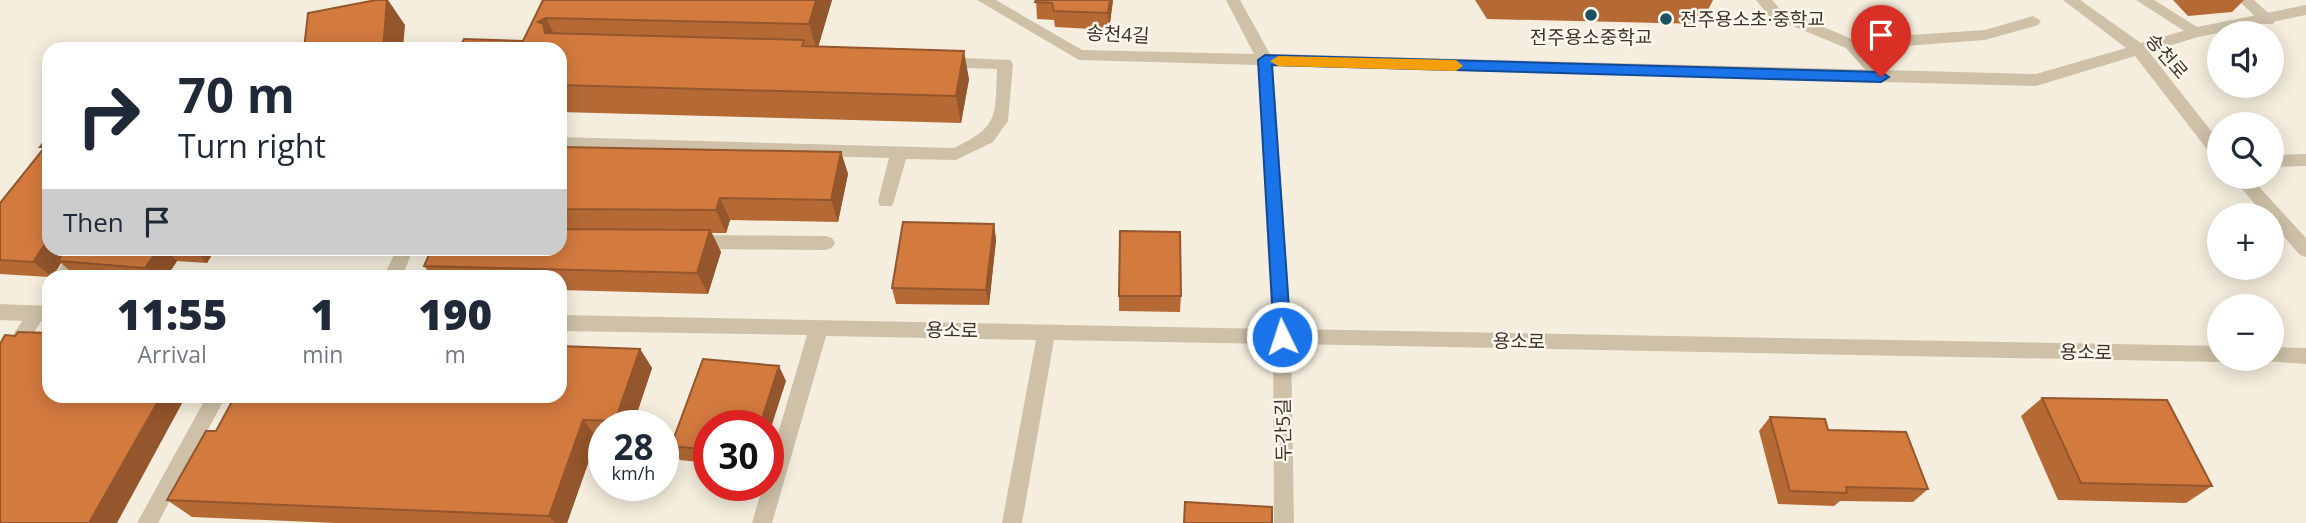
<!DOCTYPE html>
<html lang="en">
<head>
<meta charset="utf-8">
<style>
	body { margin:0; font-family:"Open Sans","Noto Sans KR",sans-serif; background:#f6f6f7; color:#1f2937; height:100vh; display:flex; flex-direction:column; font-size:26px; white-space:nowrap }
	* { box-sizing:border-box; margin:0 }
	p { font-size:23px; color:#747a83 }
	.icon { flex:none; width:38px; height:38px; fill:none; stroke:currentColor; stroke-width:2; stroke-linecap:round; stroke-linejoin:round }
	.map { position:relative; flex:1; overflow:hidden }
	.sheet { position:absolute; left:42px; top:270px; width:525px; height:133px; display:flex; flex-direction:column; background:#fff; border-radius:21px; box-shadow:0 4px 18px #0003 }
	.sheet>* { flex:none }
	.top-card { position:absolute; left:42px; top:42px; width:525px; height:214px; border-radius:21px; box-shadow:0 4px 18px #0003; background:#fff; color:#1f2937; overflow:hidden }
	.buttons { position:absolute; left:2207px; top:21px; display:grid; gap:14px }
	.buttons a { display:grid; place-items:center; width:77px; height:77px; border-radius:50%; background:#fff; box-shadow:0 4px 18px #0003; font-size:35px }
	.speed { position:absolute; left:588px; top:410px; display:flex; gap:14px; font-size:35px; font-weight:700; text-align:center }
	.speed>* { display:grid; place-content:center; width:91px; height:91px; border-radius:50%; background:#fff; box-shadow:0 4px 18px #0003; line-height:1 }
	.speed small { font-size:18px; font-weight:400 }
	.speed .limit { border:10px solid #d22; background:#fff; color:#111 }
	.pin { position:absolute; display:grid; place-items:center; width:60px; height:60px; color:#fff; margin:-72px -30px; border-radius:50% 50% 50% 0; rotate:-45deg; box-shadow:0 0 7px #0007 }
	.pin .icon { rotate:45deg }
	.me { position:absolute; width:77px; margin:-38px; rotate:356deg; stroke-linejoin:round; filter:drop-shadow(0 0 5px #0008) }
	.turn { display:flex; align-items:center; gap:24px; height:147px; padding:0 21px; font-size:32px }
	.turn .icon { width:91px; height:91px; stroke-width:2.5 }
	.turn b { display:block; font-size:49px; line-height:60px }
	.then { display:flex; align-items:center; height:66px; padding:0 21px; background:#0003; gap:14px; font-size:26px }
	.eta { display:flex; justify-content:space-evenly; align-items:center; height:119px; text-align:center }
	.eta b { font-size:42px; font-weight:800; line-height:49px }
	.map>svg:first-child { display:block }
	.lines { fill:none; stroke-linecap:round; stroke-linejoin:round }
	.lane { fill:#cfc1a8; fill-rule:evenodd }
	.street { fill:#cfc1a8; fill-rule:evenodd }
	.wall { fill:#b56a36 }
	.shaded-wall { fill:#94562c }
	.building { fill:#d37b3f; stroke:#94562c; stroke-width:2 }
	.route { fill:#1a73e8; stroke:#114b97; stroke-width:2 }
	.slow { fill:#f59e0b }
	.poi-dot { fill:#195262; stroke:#fcf7ec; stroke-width:2.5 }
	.labels { text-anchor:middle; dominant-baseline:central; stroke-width:5; stroke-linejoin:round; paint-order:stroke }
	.poi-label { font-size:19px; fill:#3c3229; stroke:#fcf7ec; text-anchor:start }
	.street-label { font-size:19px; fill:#3c3229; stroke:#fcf7ec }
</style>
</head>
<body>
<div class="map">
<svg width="2306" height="523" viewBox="0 0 2306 523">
	<rect width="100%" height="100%" fill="#f5eede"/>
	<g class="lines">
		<path class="lane" d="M1756,0H1772L1779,8L1852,39L1985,30L2033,16L2041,21L2038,25L1985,40L1864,49L1889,77L1881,83L1875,81L1846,48L1769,16Z
			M2136,0H2154L2205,32L2202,36H2192Z
			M2238,0H2254L2276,20L2273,24H2263Z
			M942,57L1010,60L1013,64L1008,121L993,142L956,160L906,159L894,201L892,206H880L878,201L889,158L560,149V137L954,148C1000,126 995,116 997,69L937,67L934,63L937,59Z
			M693,235L826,236L832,238L835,243L832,248L826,250L693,249L687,247L684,242L687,237Z
			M397,248H414L402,276H384Z
			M37,305L43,308L46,313L43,318L7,375L0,377V354L31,308Z
			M207,396H226L158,523H137Z"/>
		<path class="street" d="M977,0H996L1082,50L1254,54L1226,0H1240L1270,54L2036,74L2126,48L2063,0H2080L2141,43L2197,27L2306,5V15L2198,37L2149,52L2219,141V159L2213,157L2135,56L2036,86L1273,66L1291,329L2219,346V359H2226L2219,362L1291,344L1294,523H1274L1273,344L1054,340L1022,523H1002L1036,340L826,336L772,523H752L763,485H768V468L807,335L560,331V315L1272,329L1258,65L1079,60Z
			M2306,154V166L2272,167V155Z
			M2232,177H2250L2306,238V257L2300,255L2272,223V215H2264Z
			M74,248H92L73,276H54Z
			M0,304L49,306V322L0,320Z
			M2272,347L2306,348V364L2265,361L2272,359Z"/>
	</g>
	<path class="wall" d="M543,0H832L818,47L969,79L961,123L560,112V49L523,41Z
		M1036,0H1113L1109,30L1055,27L1054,20L1037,19Z
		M1475,0H1713L1701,24L1487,19Z
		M2173,0H2244L2232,12L2188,16Z
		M49,136V248H216L207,263L177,261L167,276H76L61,263L53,276L49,277L0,274V203L43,149L40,147Z
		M560,147L841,152L848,174L838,222L730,220L726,233H712L721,252L708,294L560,290V276H432L424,266L560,248Z
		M994,224L996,240L989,305L896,304L892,288Z
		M1119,296H1181L1180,312L1119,311Z
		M640,349L652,368L633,425H604V438H597L567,523H335L192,517L167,500L216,431Z
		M786,381L709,425V463L680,460L671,446Z
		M2042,398L2212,486L2186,503L2058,500L2021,416Z
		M1770,417L1828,430L1928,489L1913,502L1840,501L1834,506L1778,504L1759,431Z"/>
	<path class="shaded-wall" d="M387,0H388L405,25L403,49H383Z
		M816,0H832L817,51L809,24Z
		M1110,0H1113L1109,30L1108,13Z
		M546,18L560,45L555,48L538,22Z
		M964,51L969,79L961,123L956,96Z
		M841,152L848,174L838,222L831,200Z
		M720,198L730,220L726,233L716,210Z
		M994,224L996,240L989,305L986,290Z
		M710,230L721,252L708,294L697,273Z
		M49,238V248H71L58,261L61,263L53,276H51L33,262Z
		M159,248H164L177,261L167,276H155L145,268Z
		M192,248H216L207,263Z
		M640,349L652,368L633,425H618L615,421Z
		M779,366L786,381L768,437V425H760Z
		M161,396H186L117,523H89Z
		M583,420L597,438L567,523H555L549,516Z"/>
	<path class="building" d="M376,0H387L383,49H304L308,13Z
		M543,0H816L809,24L546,18L538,22L543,24L545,33L804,40L802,46L964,51L956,96L560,85V49H459L464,39L523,41Z
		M1036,0H1110L1108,13L1054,11L1052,3L1035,2Z
		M49,136V238L33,262L0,260V203L45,147H40Z
		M560,147L841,152L831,200L720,198L716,210L560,209Z
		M903,222L994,224L986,290L892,288Z
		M560,229L710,230L697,273L424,266L432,248H560Z
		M1120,231L1180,232L1181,296H1119Z
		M66,248H159L145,268L58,261Z
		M18,332L49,333V396H161L89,523H0V344L5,335L15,336Z
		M560,346L640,349L615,421L583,420L549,516L167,500L206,431H216L235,396H560Z
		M703,359L779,366L760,425H709V450L671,446Z
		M2042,398L2167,400L2212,486L2081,483Z
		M1770,417L1825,419L1828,430L1906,432L1928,489L1846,487L1847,493L1790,491Z
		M1185,502L1272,507V523H1184Z"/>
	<path class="route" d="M1265,55L1881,72L1889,77L1881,82L1272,65L1291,337L1288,342H1277L1274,337L1258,60Z"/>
	<path class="slow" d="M1278,56L1456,60L1463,66L1456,71L1278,66L1270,61Z"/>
	<g class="poi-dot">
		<circle cx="1591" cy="15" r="7"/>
		<circle cx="1666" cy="19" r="7"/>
	</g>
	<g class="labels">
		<g class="poi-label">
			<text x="1680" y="19">전주용소초·중학교</text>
			<text x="1591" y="37" text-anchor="middle">전주용소중학교</text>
		</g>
		<g class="street-label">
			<text transform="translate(1118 34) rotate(3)">송천4길</text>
			<text transform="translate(2167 56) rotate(49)">송천로</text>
			<text transform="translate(952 330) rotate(1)">용소로</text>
			<text transform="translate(1519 341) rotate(1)">용소로</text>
			<text transform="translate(2086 352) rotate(1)">용소로</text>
			<text transform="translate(1283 430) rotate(-91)">두간5길</text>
		</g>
	</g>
</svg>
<div class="buttons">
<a><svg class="icon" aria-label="sound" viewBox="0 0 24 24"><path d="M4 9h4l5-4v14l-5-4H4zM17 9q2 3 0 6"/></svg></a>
<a><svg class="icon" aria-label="search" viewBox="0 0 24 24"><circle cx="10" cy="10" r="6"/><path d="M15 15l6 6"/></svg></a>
<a>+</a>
<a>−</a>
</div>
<div class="speed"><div>28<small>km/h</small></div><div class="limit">30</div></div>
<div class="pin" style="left:1881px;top:77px;background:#d93025"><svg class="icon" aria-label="arrive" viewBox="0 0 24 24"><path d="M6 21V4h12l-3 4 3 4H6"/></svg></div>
<svg class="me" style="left:1282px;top:337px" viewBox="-20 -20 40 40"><circle r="17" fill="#1a73e8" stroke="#fff" stroke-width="3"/><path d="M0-11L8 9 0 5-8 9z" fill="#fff"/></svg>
<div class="top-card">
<div class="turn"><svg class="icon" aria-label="right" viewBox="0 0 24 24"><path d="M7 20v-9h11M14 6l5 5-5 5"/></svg><div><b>70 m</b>Turn right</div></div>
<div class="then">Then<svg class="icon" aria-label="arrive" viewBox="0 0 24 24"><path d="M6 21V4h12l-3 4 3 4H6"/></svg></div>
</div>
<section class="sheet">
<div class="eta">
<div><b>11:55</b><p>Arrival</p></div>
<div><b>1</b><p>min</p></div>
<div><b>190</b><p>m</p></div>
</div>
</section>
</div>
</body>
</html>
